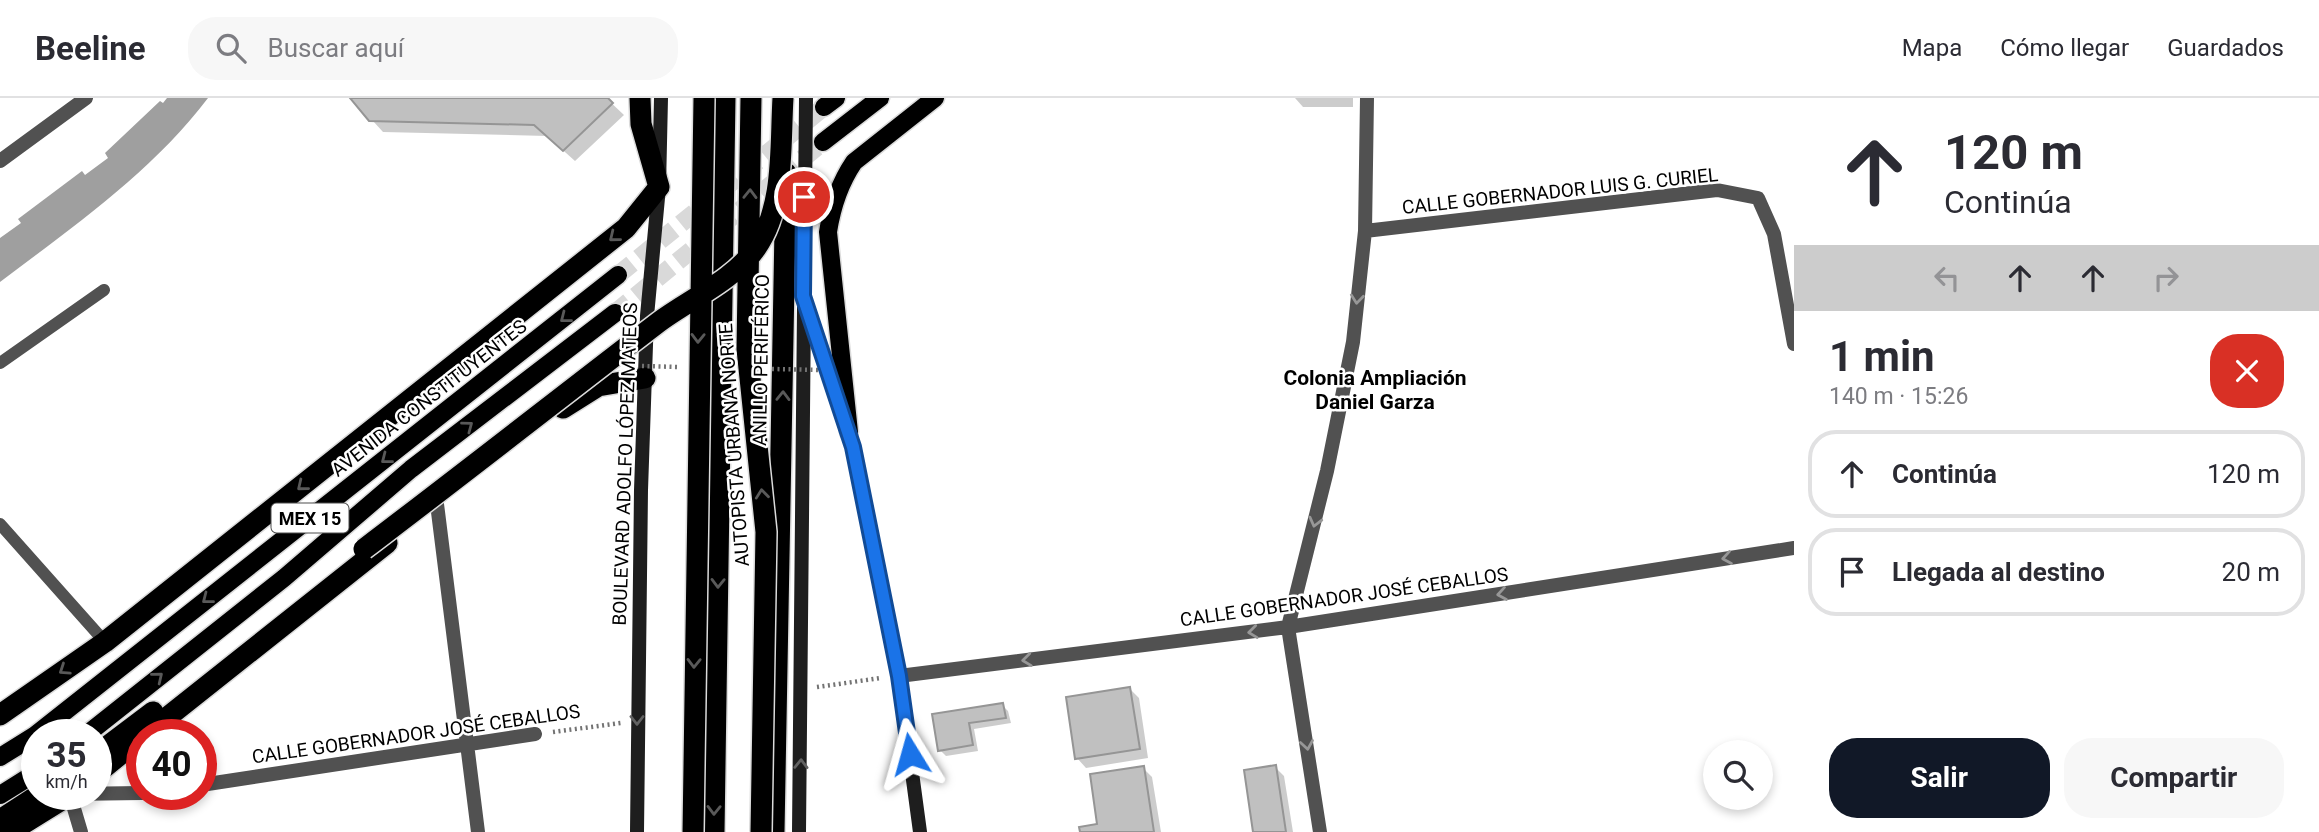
<!DOCTYPE html>
<html lang="es">
<head>
<meta charset="utf-8">
<style>
	body { margin:0; font-family:Roboto,sans-serif; background:#f7f7f7; color:#2b2b33; height:100vh; display:flex; flex-direction:column; font-size:26px; white-space:nowrap }
	* { box-sizing:border-box; margin:0 }
	p { font-size:23px; color:#7c7c81 }
	.icon { flex:none; width:38px; height:38px; fill:none; stroke:currentColor; stroke-width:2; stroke-linecap:round; stroke-linejoin:round }
	.map { position:relative; flex:1; overflow:hidden }
	.panel { display:flex; flex-direction:column; background:#fff; width:525px }
	.panel>* { flex:none }
	.top-card { background:#fff; color:#2b2b33; overflow:hidden }
	.buttons { position:absolute; left:1703px; top:642px; display:grid; gap:14px }
	.buttons a { display:grid; place-items:center; width:70px; height:70px; border-radius:50%; background:#fff; box-shadow:0 4px 10px #0003; font-size:35px }
	.speed { position:absolute; left:21px; top:621px; display:flex; gap:14px; font-size:35px; font-weight:700; text-align:center }
	.speed>* { display:grid; place-content:center; width:91px; height:91px; border-radius:50%; background:#fff; box-shadow:0 4px 10px #0003; line-height:1 }
	.speed small { font-size:18px; font-weight:400 }
	.speed .limit { border:10px solid #d22; background:#fff; color:#111 }
	.pin { position:absolute; display:grid; place-items:center; width:60px; height:60px; color:#fff; margin:-30px; border:4px solid #fff; border-radius:50%; box-shadow:0 2px 7px #0007 }
	.me { position:absolute; width:77px; margin:-38px; rotate:352deg; stroke-linejoin:round; filter:drop-shadow(0 0 5px #0008) }
	.turn { display:flex; align-items:center; gap:24px; height:147px; padding:0 35px; font-size:32px }
	.turn .icon { width:91px; height:91px; stroke-width:2.5 }
	.turn b { display:block; font-size:49px; line-height:60px }
	.lanes { display:flex; align-items:center; height:66px; padding:0 35px; background:#0003; justify-content:center; gap:35px; direction:ltr }
	.lanes .off { opacity:.35 }
	.round { display:grid; place-items:center; flex:none; width:74px; height:74px; border-radius:28px; background:#f7f7f7 }
	.summary { display:flex; align-items:center; justify-content:space-between; height:119px; padding:0 35px }
	h1 { font-size:42px; font-weight:700; line-height:52px }
	.action { display:flex; gap:14px; margin-top:auto; padding:14px 35px }
	.action a { flex:1; height:80px; border-radius:28px; background:#111827; color:#fff; font-size:28px; font-weight:700; line-height:80px; text-align:center }
	.action a+a { background:#f7f7f7; color:#2b2b33 }
	ul { padding:0; list-style:none }
	li { display:flex; align-items:center; gap:21px; height:88px; margin:0 14px 10px; padding:0 21px; border:4px solid #e1e1e2; border-radius:28px }
	li div { flex:1 }
	li b { display:block; font-size:26px }
	li em { font-style:normal }
	header { display:flex; align-items:center; gap:42px; box-sizing:border-box; height:98px; padding:0 35px; background:#fff; border-bottom:2px solid #e1e1e2 }
	header strong { font-size:33px }
	nav { display:flex; gap:38px; margin-inline-start:auto; font-size:24px }
	.search { width:490px; height:63px; background:#f7f7f7; display:flex; align-items:center; gap:18px; box-sizing:border-box; padding:0 24px; border-radius:28px; color:#7c7c81; font-size:26px }
	main { display:flex; flex:1; min-height:0 }
	.map>svg:first-child { display:block }
	.water { fill:#9f9f9f }
	.shadow { fill:#0003 }
	.building { fill:#c0c0c0; stroke:#959595; stroke-width:2 }
	.lines { fill:none; stroke-linecap:round; stroke-linejoin:round }
	.primary-tunnel { stroke:#d9d9d9; stroke-width:18; stroke-dasharray:18 9; stroke-linecap:butt }
	.primary-casing { stroke:#dbdbdb; stroke-width:21 }
	.highway-casing { stroke:#dbdbdb; stroke-width:24 }
	.path { stroke:#737373; stroke-width:4.5; stroke-dasharray:2 3.5; stroke-linecap:butt }
	.lane { stroke:#515151; stroke-width:12 }
	.street { stroke:#515151; stroke-width:14 }
	.secondary { stroke:#1e1e1e; stroke-width:14 }
	.primary { stroke:#000; stroke-width:18 }
	.highway { stroke:#000; stroke-width:21 }
	.highway-bridge-casing { stroke:#dbdbdb; stroke-width:24; stroke-linecap:butt }
	.path-bridge { stroke:#737373; stroke-width:4.5; stroke-dasharray:2 3.5; stroke-linecap:butt }
	.highway-bridge { stroke:#000; stroke-width:21 }
	.oneway { stroke:#595959 }
	.oneway2 { stroke:#979797 }
	.oneway3 { stroke:#626262 }
	.route-casing { stroke:#114b97; stroke-width:18 }
	.route { stroke:#1a73e8; stroke-width:12 }
	.labels { text-anchor:middle; dominant-baseline:central; stroke-width:5; stroke-linejoin:round; paint-order:stroke }
	.shield { fill:#fff; stroke:#4c4c4c; stroke-width:2 }
	.shield-label { font-size:18px; font-weight:bold; fill:#000 }
	.street-label { font-size:19px; fill:#000; stroke:#fff }
	.neighbourhood-label { font-size:21px; font-weight:bold; fill:#000; stroke:#fff }
</style>
</head>
<body>
<header>
<strong>Beeline</strong>
<div class="search"><svg class="icon" aria-label="search" viewBox="0 0 24 24"><circle cx="10" cy="10" r="6"/><path d="M15 15l6 6"/></svg>Buscar aquí</div>
<nav><a>Mapa</a><a>Cómo llegar</a><a>Guardados</a></nav>
</header>
<main>
<div class="map">
<svg width="1794" height="734" viewBox="0 0 1794 734">
	<rect width="100%" height="100%" fill="#fff"/>
	<path class="water" d="M167,0H208C152,74 74,128 0,184V140L21,125L18,121L82,73L85,77L108,60L105,55L160,3L163,5Z"/>
	<path class="shadow" d="M352,0H606L624,17L575,63L547,38L383,34Z
		M1289,0H1353V9H1303L1295,0Z
		M1130,591L1139,600L1148,660L1086,670L1077,660Z
		M1002,607L1008,613L1011,625L974,631L978,653L946,658L940,652L934,617Z
		M1275,669L1284,678L1293,734H1255Z
		M1143,670L1152,679L1161,734H1082L1099,728Z"/>
	<path class="building" d="M350,0H608L613,5L563,53L534,27L369,23Z
		M1130,589L1140,651L1075,661L1066,599Z
		M1003,605L1006,620L969,625L973,647L938,653L932,616Z
		M1276,667L1286,734H1253L1244,672Z
		M1144,668L1154,734H1080L1079,729L1097,726L1090,676Z"/>
	<g class="lines">
		<path class="primary-tunnel" d="M618,177L824,9
			M615,215L823,44"/>
		<g class="primary-casing">
			<path id="primary" d="M824,9L836,0
				M823,44L880,0
				M849,334L828,134C832,108 839,86 854,64L935,0
				M86,637L284,480L411,371L615,215
				M0,659L34,638L618,177
				M0,697L37,674"/>
		</g>
		<g class="highway-casing">
			<path id="highway" d="M563,310L598,288L645,280
				M0,617L105,544L626,130L659,89L641,26L640,0
				M145,637L387,445
				M96,657L153,614
				M96,676L127,651
				M0,722L40,696
				M10,734L71,696
				M714,734L725,0
				M774,734L786,75"/>
		</g>
		<path class="path" d="M817,589L881,580
			M553,634L621,625"/>
		<path class="lane" d="M0,265L104,192
			M0,426L105,544"/>
		<path class="street" d="M0,63L86,0
			M1365,133L1717,92L1758,100L1774,136L1794,246
			M437,406L478,734
			M899,578L1288,529L1794,450
			M201,687L535,636
			M68,696L142,695
			M70,697L81,734
			M1320,734L1288,529L1327,373L1353,244L1365,133L1367,0"/>
		<path class="secondary" d="M806,209L853,349L899,578L920,734
			M637,734L641,392L647,218L659,89L661,0
			M799,734L806,0"/>
		<use href="#primary" class="primary"/>
		<use href="#highway" class="highway"/>
		<g class="highway-bridge-casing">
			<path id="highway-bridge" d="M751,0L747,251L766,434L761,734
				M364,451C463,376 561,299 659,224C690,201 734,182 756,150C785,109 780,48 783,0
				M693,734L704,0"/>
		</g>
		<path class="path-bridge" d="M642,268L679,269
			M772,271L822,272"/>
		<use href="#highway-bridge" class="highway-bridge"/>
	</g>
	<defs><path id="oneway-chevron" d="M-2-3.5L2.5 0L-2 3.5" fill="none" stroke-width="1.6" stroke-linecap="round" stroke-linejoin="round" transform="scale(1.75)"/></defs>
	<g class="oneway">
		<use href="#oneway-chevron" transform="translate(750 96) rotate(-89)"/>
		<use href="#oneway-chevron" transform="translate(614 139) rotate(141)"/>
		<use href="#oneway-chevron" transform="translate(565 220) rotate(142)"/>
		<use href="#oneway-chevron" transform="translate(698 240) rotate(91)"/>
		<use href="#oneway-chevron" transform="translate(783 298) rotate(-89)"/>
		<use href="#oneway-chevron" transform="translate(468 328) rotate(-37)"/>
		<use href="#oneway-chevron" transform="translate(386 361) rotate(142)"/>
		<use href="#oneway-chevron" transform="translate(302 388) rotate(141)"/>
		<use href="#oneway-chevron" transform="translate(762 396) rotate(-96)"/>
		<use href="#oneway-chevron" transform="translate(718 485) rotate(91)"/>
		<use href="#oneway-chevron" transform="translate(207 501) rotate(142)"/>
		<use href="#oneway-chevron" transform="translate(694 565) rotate(91)"/>
		<use href="#oneway-chevron" transform="translate(64 572) rotate(146)"/>
		<use href="#oneway-chevron" transform="translate(158 579) rotate(-39)"/>
		<use href="#oneway-chevron" transform="translate(714 712) rotate(91)"/>
	</g>
	<g class="oneway2">
		<use href="#oneway-chevron" transform="translate(1357 201) rotate(96)"/>
		<use href="#oneway-chevron" transform="translate(1315 424) rotate(104)"/>
		<use href="#oneway-chevron" transform="translate(1727 460) rotate(171)"/>
		<use href="#oneway-chevron" transform="translate(1502 496) rotate(171)"/>
		<use href="#oneway-chevron" transform="translate(1253 534) rotate(173)"/>
		<use href="#oneway-chevron" transform="translate(1027 562) rotate(173)"/>
		<use href="#oneway-chevron" transform="translate(1307 647) rotate(81)"/>
	</g>
	<g class="oneway3">
		<use href="#oneway-chevron" transform="translate(637 622) rotate(90)"/>
		<use href="#oneway-chevron" transform="translate(801 666) rotate(-89)"/>
	</g>
	<g class="lines">
		<g class="route-casing">
			<path id="route" d="M804,99L803,198L853,349L899,578L910,656"/>
		</g>
		<use href="#route" class="route"/>
	</g>
	<g class="labels">
		<rect class="shield" x="271.5" y="405.5" width="77" height="29" rx="5"/>
		<g class="shield-label">
			<text x="310" y="420">MEX 15</text>
		</g>
		<g class="street-label">
			<text transform="translate(1560 93) rotate(-6)">CALLE GOBERNADOR LUIS G. CURIEL</text>
			<text transform="translate(761 262) rotate(-89)">ANILLO PERIFÉRICO</text>
			<text transform="translate(429 300) rotate(-38)">AVENIDA CONSTITUYENTES</text>
			<text transform="translate(734 347) rotate(-94)">AUTOPISTA URBANA NORTE</text>
			<text transform="translate(625 366) rotate(-88)">BOULEVARD ADOLFO LÓPEZ MATEOS</text>
			<text transform="translate(1344 499) rotate(-8)">CALLE GOBERNADOR JOSÉ CEBALLOS</text>
			<text transform="translate(416 636) rotate(-8)">CALLE GOBERNADOR JOSÉ CEBALLOS</text>
		</g>
		<g class="neighbourhood-label">
			<text x="1375" y="280">Colonia Ampliación<tspan x="1375" dy="24">Daniel Garza</tspan></text>
		</g>
	</g>
</svg>
<div class="buttons">
<a><svg class="icon" aria-label="search" viewBox="0 0 24 24"><circle cx="10" cy="10" r="6"/><path d="M15 15l6 6"/></svg></a>
</div>
<div class="speed"><div>35<small>km/h</small></div><div class="limit">40</div></div>
<div class="pin" style="left:804px;top:99px;background:#d93025"><svg class="icon" aria-label="arrive" viewBox="0 0 24 24"><path d="M6 21V4h12l-3 4 3 4H6"/></svg></div>
<svg class="me" style="left:910px;top:656px" viewBox="-20 -20 40 40"><path d="M0-17L14 15 0 8-14 15z" fill="#1a73e8" stroke="#fff" stroke-width="4"/></svg>
</div>
<section class="panel">
<div class="top-card">
<div class="turn"><svg class="icon" aria-label="ahead" viewBox="0 0 24 24"><path d="M12 20V5M6 11l6-6 6 6"/></svg><div><b>120 m</b>Continúa</div></div>
<div class="lanes"><svg class="icon off" aria-label="left" viewBox="0 0 24 24"><path d="M17 20v-9H6M10 6l-5 5 5 5"/></svg><svg class="icon" aria-label="ahead" viewBox="0 0 24 24"><path d="M12 20V5M6 11l6-6 6 6"/></svg><svg class="icon" aria-label="ahead" viewBox="0 0 24 24"><path d="M12 20V5M6 11l6-6 6 6"/></svg><svg class="icon off" aria-label="right" viewBox="0 0 24 24"><path d="M7 20v-9h11M14 6l5 5-5 5"/></svg></div>
</div>
<div class="summary"><div><h1>1 min</h1><p>140 m · 15:26</p></div><a class="round" style="background:#d93025;color:#fff"><svg class="icon" aria-label="close" viewBox="0 0 24 24"><path d="M6 6l12 12M18 6L6 18"/></svg></a></div>
<ul>
<li><svg class="icon" aria-label="ahead" viewBox="0 0 24 24"><path d="M12 20V5M6 11l6-6 6 6"/></svg><div><b>Continúa</b></div><em>120 m</em></li>
<li><svg class="icon" aria-label="arrive" viewBox="0 0 24 24"><path d="M6 21V4h12l-3 4 3 4H6"/></svg><div><b>Llegada al destino</b></div><em>20 m</em></li>
</ul>
<div class="action"><a>Salir</a><a>Compartir</a></div>
</section>
</main>
</body>
</html>
